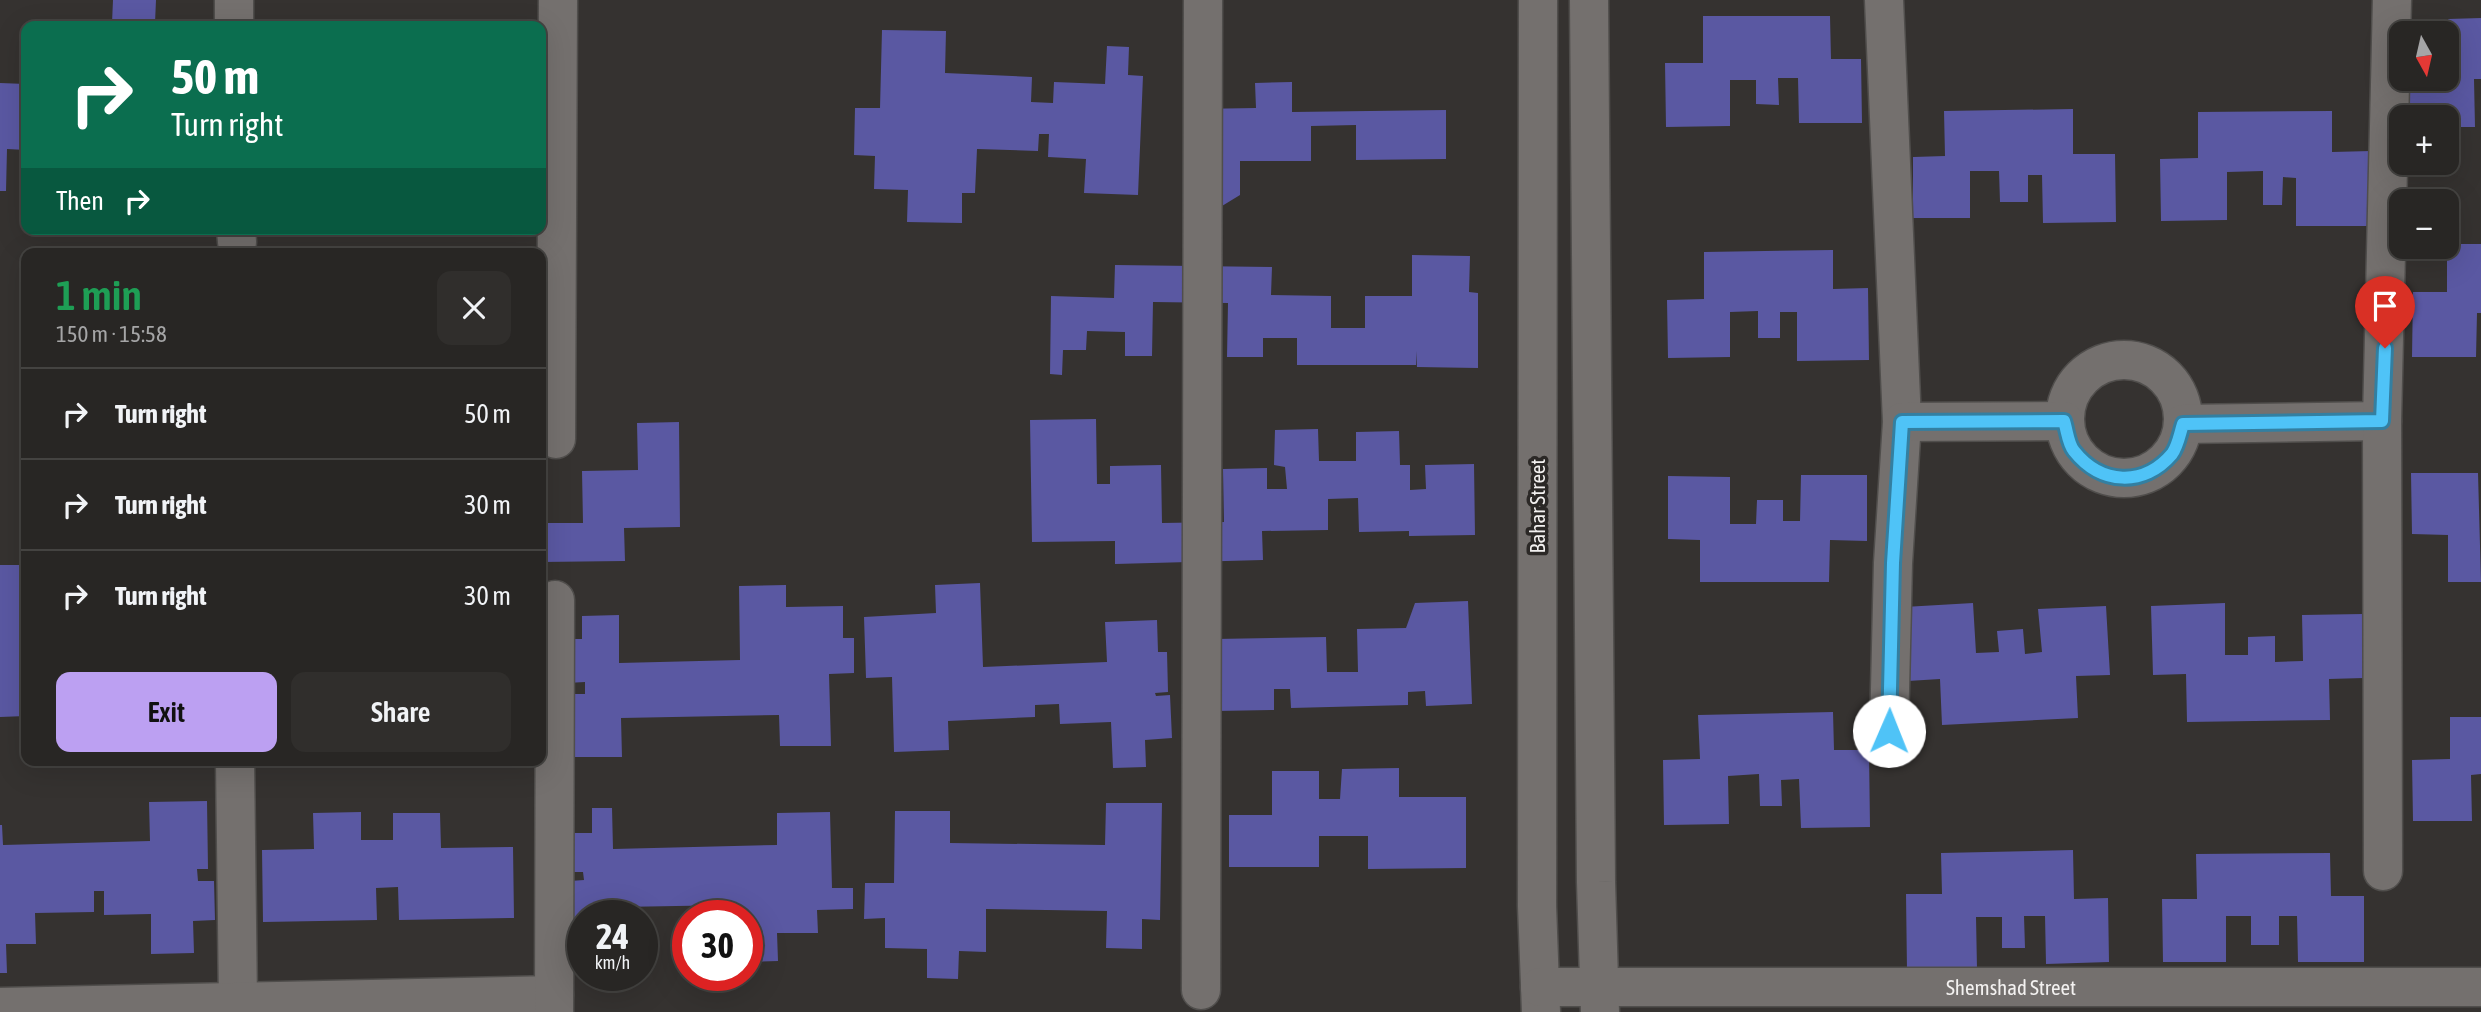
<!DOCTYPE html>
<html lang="en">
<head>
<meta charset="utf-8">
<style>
	body { margin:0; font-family:"Asap Condensed",sans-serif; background:#302e2c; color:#f1f3f6; height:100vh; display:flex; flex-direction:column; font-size:26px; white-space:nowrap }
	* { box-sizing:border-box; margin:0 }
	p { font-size:23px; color:#a5a5a6 }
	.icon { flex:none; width:38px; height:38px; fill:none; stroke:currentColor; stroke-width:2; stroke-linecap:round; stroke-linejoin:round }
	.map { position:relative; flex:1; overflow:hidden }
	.panel { position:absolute; left:21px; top:248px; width:525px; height:518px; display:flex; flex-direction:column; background:#282624; border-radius:14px; box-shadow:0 7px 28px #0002,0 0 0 2px #444341 }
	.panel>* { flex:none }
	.banner { position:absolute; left:21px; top:21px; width:525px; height:214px; border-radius:14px; box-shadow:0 7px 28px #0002,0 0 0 2px #444341; background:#0b6e4f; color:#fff; overflow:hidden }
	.needle { width:46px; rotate:172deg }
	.controls { position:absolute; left:2389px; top:21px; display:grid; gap:14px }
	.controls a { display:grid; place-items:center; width:70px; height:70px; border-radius:14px; background:#282624; box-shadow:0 7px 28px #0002,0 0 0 2px #444341; font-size:35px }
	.speed { position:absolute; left:567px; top:900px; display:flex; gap:14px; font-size:35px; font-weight:700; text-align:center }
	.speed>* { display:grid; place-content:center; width:91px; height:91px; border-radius:50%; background:#282624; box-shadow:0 7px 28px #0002,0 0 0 2px #444341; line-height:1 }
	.speed small { font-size:18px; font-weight:400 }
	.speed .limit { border:10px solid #d22; background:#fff; color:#111 }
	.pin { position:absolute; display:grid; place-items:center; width:60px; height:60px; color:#fff; margin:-72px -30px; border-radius:50% 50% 50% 0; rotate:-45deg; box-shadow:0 0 7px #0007 }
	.pin .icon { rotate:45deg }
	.me { position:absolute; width:77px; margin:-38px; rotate:1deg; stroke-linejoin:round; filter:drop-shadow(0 0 5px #0008) }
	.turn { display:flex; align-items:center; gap:24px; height:147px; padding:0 35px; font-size:32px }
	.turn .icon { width:91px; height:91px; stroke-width:2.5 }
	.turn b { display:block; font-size:49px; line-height:60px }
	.then { display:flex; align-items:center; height:66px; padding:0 35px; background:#0003; gap:14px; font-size:26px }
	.round { display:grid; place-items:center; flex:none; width:74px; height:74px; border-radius:14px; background:#302e2c }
	.overview { display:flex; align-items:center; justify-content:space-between; height:119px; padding:0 35px }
	h1 { font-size:42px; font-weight:600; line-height:52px; color:#1e9e55 }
	.button { display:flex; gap:14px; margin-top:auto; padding:14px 35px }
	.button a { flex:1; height:80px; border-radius:14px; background:#bca0f2; color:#111; font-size:28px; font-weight:600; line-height:80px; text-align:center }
	.button a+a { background:#302e2c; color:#f1f3f6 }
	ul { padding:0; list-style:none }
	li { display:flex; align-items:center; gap:21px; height:91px; padding:0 35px; border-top:2px solid #444341 }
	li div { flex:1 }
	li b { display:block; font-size:26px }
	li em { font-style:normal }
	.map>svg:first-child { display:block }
	.building { fill:#5a58a2 }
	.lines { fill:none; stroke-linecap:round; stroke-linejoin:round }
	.minor-casing { stroke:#504e4c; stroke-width:41 }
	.minor { stroke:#74706e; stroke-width:38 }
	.route-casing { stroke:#337fa1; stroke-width:18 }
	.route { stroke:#4fc3f7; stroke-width:12 }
	.labels { text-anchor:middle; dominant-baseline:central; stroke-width:7; stroke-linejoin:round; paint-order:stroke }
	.street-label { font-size:21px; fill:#f3f1f0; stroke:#2b2826 }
</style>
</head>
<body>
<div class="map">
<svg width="2481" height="1012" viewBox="0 0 2481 1012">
	<rect width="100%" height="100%" fill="#353230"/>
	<path class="building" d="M113,0H156L155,23H112Z
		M1703,16H1830L1831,59H1861L1862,123H1799L1798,78H1778L1779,105L1756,104V80H1730V126L1666,127L1665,63H1703Z
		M2481,18V79H2474L2475,127H2446V117H2404V79H2446L2448,19Z
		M882,30L946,31L945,73L1032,77L1031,102L1053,103L1054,82L1105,84L1107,46L1129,47L1128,75L1143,76L1138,195L1084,193L1086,159L1048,157L1049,134H1039L1038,151L977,149L975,193H962V223L907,222L908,190L874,189L875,156L854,155L855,108H880Z
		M1292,82V112L1446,110V159L1356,160V125L1311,126V161H1240V195L1222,206L1196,109L1256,108L1255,83Z
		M0,83L26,84V150L7,149L6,191H0Z
		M2073,109V154H2115L2116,222L2043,223L2042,175H2028V202H2000L1999,171H1970V218H1913V157L1945,156L1944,111Z
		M2332,111V152L2371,151L2372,226H2296V178L2283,177L2282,205H2263V171L2227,172V220L2161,221L2160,159L2198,158V112Z
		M2447,244H2481V313H2477L2476,357H2412L2413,292H2447Z
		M1833,250V289L1868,288L1869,360L1797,361V312H1780V338H1758V311L1730,312V357L1668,358L1667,300L1704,299V252Z
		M1412,255L1470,256L1469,292L1478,293V368L1417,367L1416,351V365H1297V338H1263V357H1227L1228,303L1153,302L1152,356H1125V332L1087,331L1086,350H1063L1062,375L1050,374L1051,296L1114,298L1115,265L1272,267L1271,295L1331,296V328H1365V296H1412Z
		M1096,419L1097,484H1110V466L1161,465L1162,523L1224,522L1223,469L1267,468V489H1287L1285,467L1274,465L1275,430L1318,429L1319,461H1356V432L1399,431L1400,465H1410V490L1426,489L1425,465L1474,464L1475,535L1409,536V531L1359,532L1358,498L1328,499V530L1262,531L1263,560L1115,564V541L1032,542L1030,420Z
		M679,422L680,527L624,528L625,561L541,562V523H583L582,471L638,470L637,423Z
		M2411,473H2478L2481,582H2448V535L2412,534Z
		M1801,475H1867V541L1830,540L1829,582H1700V540L1668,539V476L1730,477V524H1756L1757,500H1783V521H1800Z
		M0,565H24L26,716L0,717Z
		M980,583L983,667L1107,662L1105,622L1157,620L1158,652H1167L1168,692L1155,693L1156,696L1170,695L1172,738L1145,740L1146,767L1113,768L1111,722L1060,724L1059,704L1035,705V717L948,721L949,750L894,752L892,677L866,678L864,617L936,613L935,585Z
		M786,585V607L843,606V638H854V673L829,674L831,746H780L779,715L621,718L622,757H566L564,694H585V682L567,683L566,639H582V616L619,615V663L740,660L739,586Z
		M1468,601L1472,704L1426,706L1425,691L1408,692V705L1291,708L1290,689H1274V710L1216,711L1215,639L1326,637L1327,672H1358L1357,629L1406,628L1415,603Z
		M1973,603L1976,653L1999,652L1997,631L2023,629L2025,654L2042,652L2038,609L2106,606L2110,675L2076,676L2078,718L1942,725L1940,679L1908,681L1904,607Z
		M2225,603V655H2248V637L2275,636V662L2303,661L2302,615L2363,614L2364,678L2329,679L2330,720L2187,722L2186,674L2153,675L2151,606Z
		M1833,712L1834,750H1869L1870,827L1801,828L1799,779L1781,780L1782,806H1760L1759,774L1728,776L1729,824L1664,825L1663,760L1700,759L1698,715Z
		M2450,717H2481V774L2471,775L2472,821H2413L2412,760L2450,759Z
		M1399,768V797H1466V868L1368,869V836H1319V867H1229V815H1272V771H1319V799H1340L1342,769Z
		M207,801L208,869H197L198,881H214L215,920L193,921L194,953L151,954V914L104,915V891H94V912L35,913L36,944H6L7,973H0V825H2L3,845L150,841L149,802Z
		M1106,803H1162L1160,920L1142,919V949L1106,948L1107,911L986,909V952L959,951L958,979L927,978V949L885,948V918L864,919L865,883H894L895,811H950V843L1105,845Z
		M592,808H612L613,849L777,845V813L830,812L832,888H853V909L817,910L818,933H777L778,961L747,962V915H734V905L620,907V915H583V919H571L570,881L584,880L583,872H570L569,833H592Z
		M361,812V840H393V813H440L441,848L513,847L514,918L399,920L398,887L376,888L377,920L263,922L262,850L314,849L313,813Z
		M2073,850L2074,899L2108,898L2109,962L2046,964L2045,916H2024L2025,948H2002V917H1976L1977,969L1907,971L1906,894H1942L1941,853Z
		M2330,853L2331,896H2364V962H2298L2297,916H2279V945H2251V916H2226V962H2163L2162,899H2197L2196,854Z"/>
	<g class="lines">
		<g class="minor-casing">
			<g id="minor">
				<path d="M234,0V26"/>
				<path d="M1538,0L1537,906L1541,1012"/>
				<path d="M1589,0L1596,882L1600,1012"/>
				<path d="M1884,0L1902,422L1893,563L1889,731"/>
				<path d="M236,229L237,242"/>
				<circle cx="2124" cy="419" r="59"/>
				<path d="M1902,422L2064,421"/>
				<path d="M2183,424L2382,421"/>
				<path d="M556,439L558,0"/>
				<path d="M235,761L238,1003"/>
				<path d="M2383,871L2382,421L2392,0"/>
				<path id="s1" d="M1540,987H2481"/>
				<path d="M1201,990L1203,0"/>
				<path d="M0,1007L554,995"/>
				<path d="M554,1012L555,600"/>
			</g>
		</g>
		<use href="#minor" class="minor"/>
	</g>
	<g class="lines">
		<g class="route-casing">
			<path id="route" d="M1889,731L1893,563L1902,422L2064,421C2067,430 2068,444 2074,451C2101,485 2144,487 2172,454C2178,446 2180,433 2183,424L2382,421L2385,348"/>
		</g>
		<use href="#route" class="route"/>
	</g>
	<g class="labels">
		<g class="street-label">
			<text transform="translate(1537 506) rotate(-90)">Bahar Street</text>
			<text stroke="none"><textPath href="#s1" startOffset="471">Shemshad Street</textPath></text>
		</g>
	</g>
</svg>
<div class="controls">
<a><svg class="needle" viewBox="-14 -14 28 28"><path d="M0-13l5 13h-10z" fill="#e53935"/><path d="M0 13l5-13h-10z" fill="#a5a5a6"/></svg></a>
<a>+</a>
<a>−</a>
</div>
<div class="speed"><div>24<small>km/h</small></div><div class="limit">30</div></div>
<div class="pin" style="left:2385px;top:348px;background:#d93025"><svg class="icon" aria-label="arrive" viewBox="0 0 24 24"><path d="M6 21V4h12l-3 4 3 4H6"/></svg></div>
<svg class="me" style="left:1889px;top:731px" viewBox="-20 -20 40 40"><circle r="19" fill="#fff"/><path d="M0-13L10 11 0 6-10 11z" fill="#4fc3f7"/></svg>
<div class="banner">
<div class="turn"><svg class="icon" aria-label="right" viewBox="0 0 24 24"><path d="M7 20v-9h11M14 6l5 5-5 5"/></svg><div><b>50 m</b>Turn right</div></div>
<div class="then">Then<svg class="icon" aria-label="right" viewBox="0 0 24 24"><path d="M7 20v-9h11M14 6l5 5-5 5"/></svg></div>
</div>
<section class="panel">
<div class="overview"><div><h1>1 min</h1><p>150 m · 15:58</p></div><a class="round"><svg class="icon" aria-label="close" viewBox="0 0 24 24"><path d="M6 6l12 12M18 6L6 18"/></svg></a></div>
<ul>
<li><svg class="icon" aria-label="right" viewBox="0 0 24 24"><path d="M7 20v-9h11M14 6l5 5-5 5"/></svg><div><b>Turn right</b></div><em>50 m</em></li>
<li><svg class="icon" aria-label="right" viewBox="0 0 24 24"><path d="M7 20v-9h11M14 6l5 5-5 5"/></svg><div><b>Turn right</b></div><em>30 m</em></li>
<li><svg class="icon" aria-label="right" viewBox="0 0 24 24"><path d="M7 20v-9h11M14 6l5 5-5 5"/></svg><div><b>Turn right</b></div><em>30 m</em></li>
</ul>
<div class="button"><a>Exit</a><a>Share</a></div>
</section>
</div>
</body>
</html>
